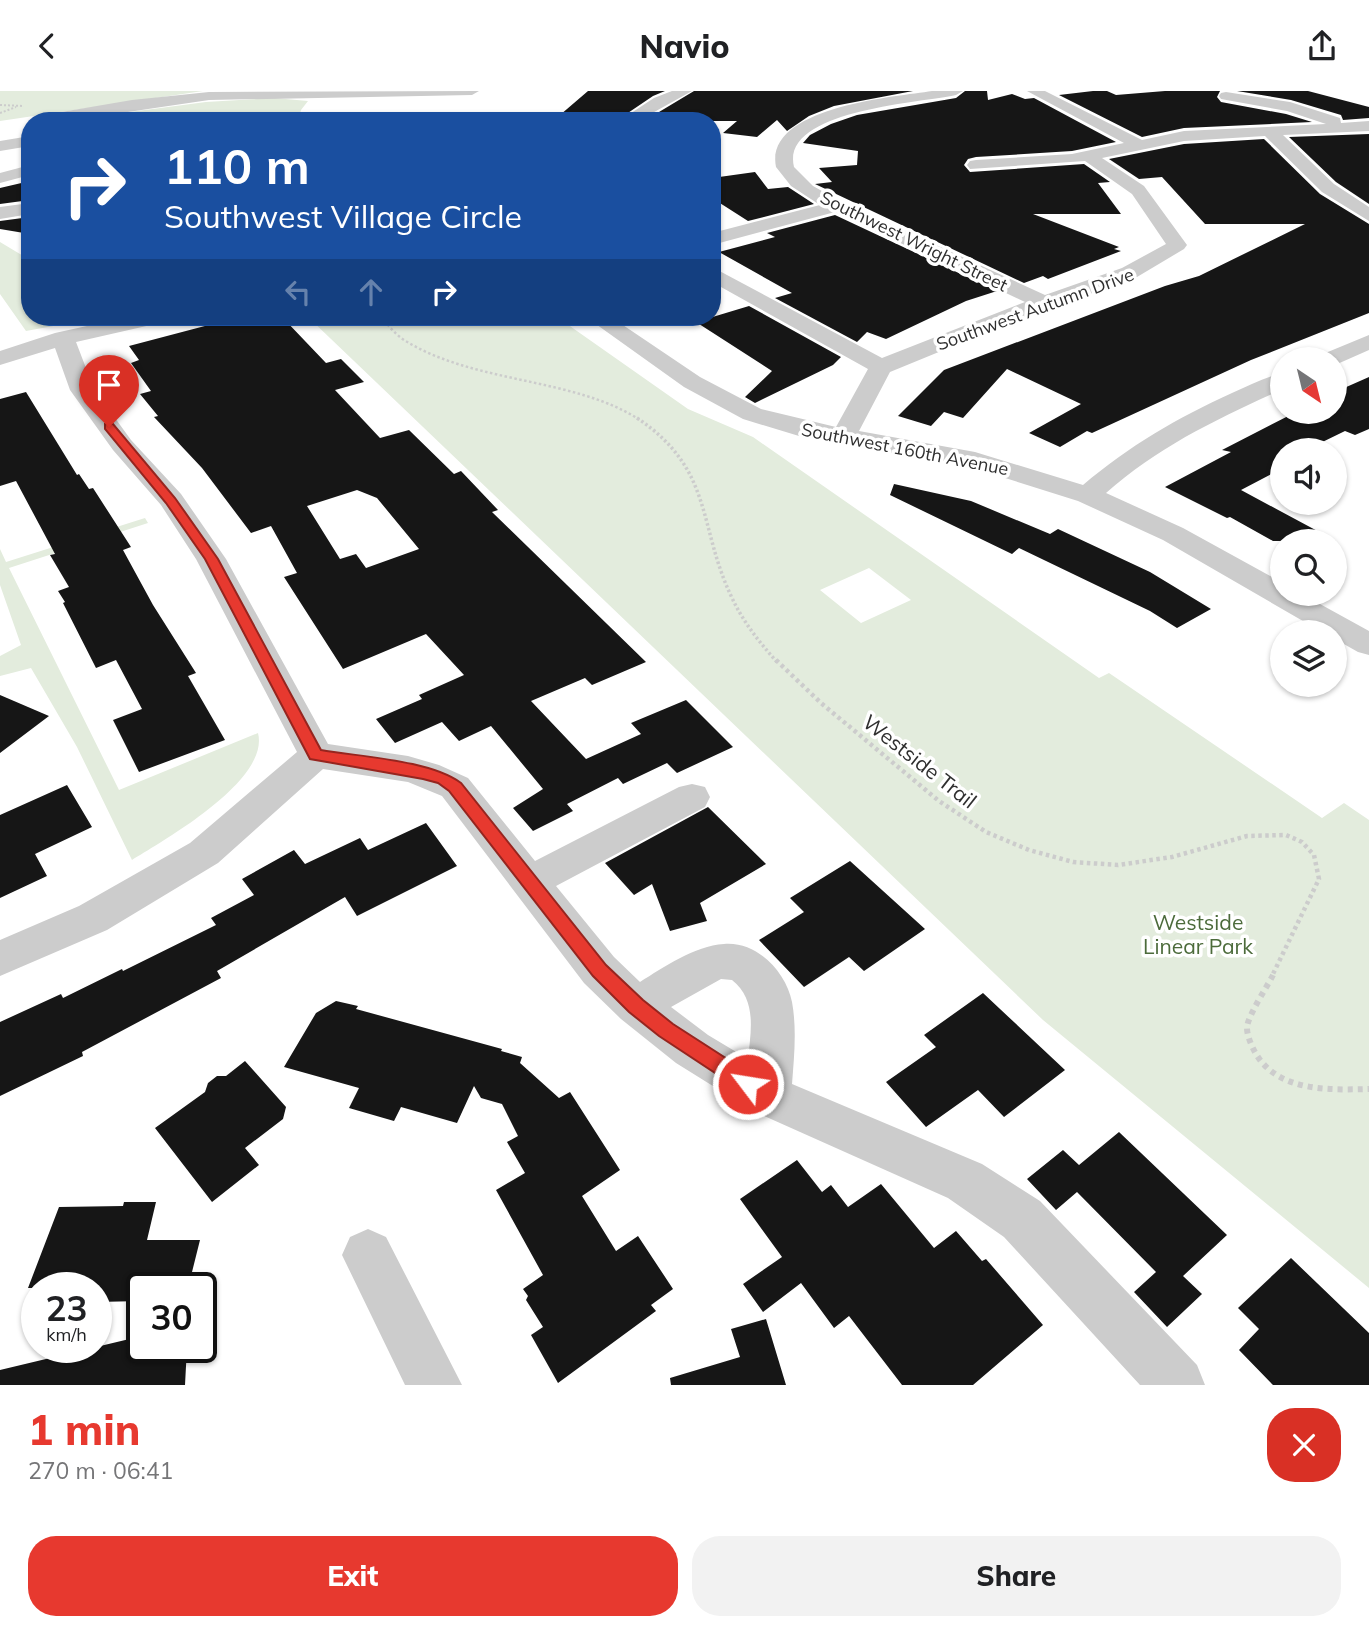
<!DOCTYPE html>
<html lang="en">
<head>
<meta charset="utf-8">
<style>
	body { margin:0; font-family:Mulish,sans-serif; background:#f2f2f2; color:#202124; height:100vh; display:flex; flex-direction:column; font-size:26px; white-space:nowrap }
	* { box-sizing:border-box; margin:0 }
	p { font-size:23px; color:#757577 }
	.icon { flex:none; width:38px; height:38px; fill:none; stroke:currentColor; stroke-width:2; stroke-linecap:round; stroke-linejoin:round }
	.map { position:relative; height:1294px; overflow:hidden }
	.details { display:flex; flex-direction:column; background:#fff; flex:1 }
	.details>* { flex:none }
	.guide { position:absolute; left:21px; top:21px; width:700px; height:214px; border-radius:28px; box-shadow:0 2px 5px #0004; background:#1a4fa0; color:#fff; overflow:hidden }
	.needle { width:46px; rotate:145deg }
	.controls { position:absolute; left:1270px; top:256px; display:grid; gap:14px }
	.controls a { display:grid; place-items:center; width:77px; height:77px; border-radius:50%; background:#fff; box-shadow:0 2px 5px #0004; font-size:35px }
	.speed { position:absolute; left:21px; top:1181px; display:flex; gap:14px; font-size:35px; font-weight:700; text-align:center }
	.speed>* { display:grid; place-content:center; width:91px; height:91px; border-radius:50%; background:#fff; box-shadow:0 2px 5px #0004; line-height:1 }
	.speed small { font-size:18px; font-weight:400 }
	.speed .limit { border:4px solid #111; border-radius:10px; background:#fff; color:#111 }
	.pin { position:absolute; display:grid; place-items:center; width:60px; height:60px; color:#fff; margin:-72px -30px; border-radius:50% 50% 50% 0; rotate:-45deg; box-shadow:0 0 7px #0007 }
	.pin .icon { rotate:45deg }
	.me { position:absolute; width:77px; margin:-38px; rotate:301deg; stroke-linejoin:round; filter:drop-shadow(0 0 5px #0008) }
	.turn { display:flex; align-items:center; gap:24px; height:147px; padding:0 28px; font-size:32px }
	.turn .icon { width:91px; height:91px; stroke-width:2.5 }
	.turn b { display:block; font-size:49px; line-height:60px }
	.lanes { display:flex; align-items:center; height:66px; padding:0 28px; background:#0003; justify-content:center; gap:35px; direction:ltr }
	.lanes .off { opacity:.35 }
	.round { display:grid; place-items:center; flex:none; width:74px; height:74px; border-radius:28px; background:#f2f2f2 }
	.overview { display:flex; align-items:center; justify-content:space-between; height:119px; padding:0 28px }
	h1 { font-size:42px; font-weight:800; line-height:52px; color:#e7392f }
	.action { display:flex; gap:14px; margin-top:auto; padding:14px 28px }
	.action a { flex:1; height:80px; border-radius:28px; background:#e7392f; color:#fff; font-size:28px; font-weight:800; line-height:80px; text-align:center }
	.action a+a { background:#f2f2f2; color:#202124 }
	header { display:flex; justify-content:space-between; align-items:center; height:91px; padding:0 28px; background:#fff; font-size:32px; font-weight:800 }
	.map>svg:first-child { display:block }
	.green { fill:#e3ecdd; fill-rule:evenodd }
	.building { fill:#161616; fill-rule:evenodd }
	.lines { fill:none; stroke-linecap:round; stroke-linejoin:round }
	.path-far4 { stroke:#ccc; stroke-width:2; stroke-dasharray:2 2; stroke-linecap:butt }
	.path-far3 { stroke:#ccc; stroke-width:2.5; stroke-dasharray:2.5 2.5; stroke-linecap:butt }
	.path-far2 { stroke:#ccc; stroke-width:3.5; stroke-dasharray:2.5 2.5; stroke-linecap:butt }
	.path-far1 { stroke:#ccc; stroke-width:4.5; stroke-dasharray:3.5 3.5; stroke-linecap:butt }
	.path { stroke:#ccc; stroke-width:6; stroke-dasharray:5 5; stroke-linecap:butt }
	.minor { fill:#ccc; fill-rule:evenodd }
	.route { fill:#e7392f; stroke:#96251f; stroke-width:2 }
	.labels { text-anchor:middle; dominant-baseline:central; stroke-width:7; stroke-linejoin:round; paint-order:stroke }
	.far-street-label { font-size:18px; fill:#2f2f2f; stroke:#fff }
	.street-label { font-size:21px; fill:#2f2f2f; stroke:#fff }
	.park-label { font-size:21px; fill:#4c6b3b; stroke:#fff }
</style>
</head>
<body>
<header><svg class="icon" aria-label="back" viewBox="0 0 24 24"><path d="M15 5l-7 7 7 7"/></svg>Navio<svg class="icon" aria-label="share" viewBox="0 0 24 24"><path d="M12 15V3M7 8l5-5 5 5M5 13v7h14v-7"/></svg></header>
<div class="map">
<svg width="1369" height="1294" viewBox="0 0 1369 1294">
	<rect width="100%" height="100%" fill="#fff"/>
	<path class="green" d="M0,0H203L0,30Z
		M274,7L308,10L301,19L298,30H103L99,25L206,11Z
		M0,151L30,169V226H62L70,232L26,240L0,203Z
		M308,226H557L688,318L753,346L1099,587L1109,582L1322,727L1344,712L1369,729V1197L1043,929ZM869,477L911,509L861,532L820,499Z
		M145,427L148,432L9,477L119,699L258,642C270,689 166,748 132,769L77,656L31,577L0,585V565L21,554L0,494V458L6,471Z"/>
	<path class="building" d="M588,0H665L653,5L616,30H553Z
		M694,0H913L834,15L809,25L787,40L777,29L757,46L723,42L737,30H644Z
		M965,0H987L988,9L1012,3L1025,8L1034,7L1116,51L1072,60L976,66L968,68L964,74L970,81L1084,73L1110,91L1098,92L1121,123H1033L1119,156L1114,158L1121,160L1048,188L1043,185L1024,192L815,93L832,91L819,77L857,74L858,60L803,52L810,44L831,33L857,24L956,7Z
		M1093,0H1107L1116,4L1165,0H1220L1217,6L1221,11L1286,23L1312,31L1184,37L1142,46L1059,4Z
		M1237,0H1308L1369,16V27L1343,29L1341,24L1291,9Z
		M1369,43V113L1336,91L1289,46Z
		M1264,48L1320,103L1369,133V222L1251,269L1092,342L1087,340L1060,356L1029,342L1081,313L1007,278L963,327L944,321L931,335L898,325L944,279L1165,195L1199,185L1305,133H1205L1162,86L1139,88L1109,68L1184,53Z
		M755,81L768,98L788,96L814,113L748,130L712,107V87Z
		M30,90V109L0,113V97Z
		M835,124L997,200L966,210L886,248L867,241L857,251L775,207L792,202L719,161L775,146L767,142Z
		M30,126V143L0,138V130Z
		M749,215L841,266L833,274L755,312L745,306L772,280L696,231Z
		M239,226H267L272,231L284,228L326,272L341,268L364,291L335,299L380,347L409,339L454,383L461,380L498,419L492,421L646,571L592,594L585,587L531,610L586,668L641,643L631,632L686,609L733,656L677,682L667,672L623,693L618,687L567,713L573,720L533,740L513,717L543,698L491,635L459,650L442,631L395,652L376,628L422,608L419,604L464,584L426,543L343,578L284,486L297,482L271,435L251,442L202,377L154,326L158,325L140,303L151,300L131,272L139,269L129,255ZM357,399L377,407L419,458L366,477L356,463L340,468L307,415Z
		M1369,286V338L1355,344L1345,340L1306,359H1283V377L1241,399L1336,450H1273L1230,426L1227,427L1165,396L1231,361L1222,359L1298,320H1335V301Z
		M26,301L77,384L79,383L89,398L93,397L131,456L123,459L153,514L196,582L188,585L225,649L139,681L113,629L142,618L116,569L96,577L63,512L65,511L58,500L69,496L50,464L55,463L16,390L0,395V308Z
		M894,393L971,410L1050,443L1058,438L1150,481L1211,518L1177,537L1150,520L1019,457L1012,463L890,404Z
		M0,604L49,625L0,662Z
		M67,694L92,736L35,763L47,785L0,807V724Z
		M708,716L766,773L700,812L707,830L670,840L652,793L634,804L605,772Z
		M426,732L457,775L357,825L345,806L217,880L221,887L82,961L83,965L0,1005V931L61,903L63,907L122,878L123,880L216,834L211,827L254,804L242,788L294,759L305,773L360,747L368,759Z
		M850,770L925,838L864,880L849,866L804,896L759,849L804,821L790,807Z
		M983,902L1065,979L1004,1026L978,999L926,1036L886,991L936,956L924,944Z
		M336,910L358,915L356,918L502,958L501,960L522,966L520,972L559,1007L570,1001L620,1079L582,1105L616,1160L638,1145L673,1198L651,1214L656,1220L558,1292L531,1244L543,1236L526,1209L528,1205L523,1198L543,1184L496,1099L525,1082L507,1051L518,1045L502,1013L481,1007L474,995L457,1032L401,1016L394,1030L349,1017L359,997L284,976L316,922Z
		M245,970L286,1016L283,1028L245,1057L259,1074L212,1111L155,1037L205,1001L208,992L217,985H226Z
		M1119,1041L1227,1144L1183,1185L1202,1203L1167,1236L1134,1201L1156,1181L1077,1101L1056,1119L1027,1088L1063,1059L1079,1074Z
		M797,1069L822,1101L831,1094L848,1116L881,1093L934,1157L956,1140L982,1170L986,1168L1043,1234L973,1294H902L849,1225L834,1237L801,1192L763,1221L743,1193L782,1166L740,1108Z
		M124,1111H156L147,1149H200L188,1197H142V1210L96,1211V1197H28L59,1116L123,1115Z
		M1291,1167L1369,1242V1294H1273L1239,1259L1259,1238L1238,1217Z
		M766,1228L786,1294H671L670,1287L740,1266L731,1238Z
		M142,1245V1256H187L185,1294H0V1279Z"/>
	<g class="lines">
		<path class="path-far4" d="M0,14L24,15
			M0,22L16,16"/>
		<path class="path-far3" d="M381,226C388,234 395,243 404,249C474,293 574,286 640,329"/>
		<path class="path-far2" d="M637,327C715,379 697,436 733,509C744,532 760,552 777,571"/>
		<path class="path-far1" d="M776,569L821,612L939,710L986,741L1029,759L1073,771L1118,774L1172,766L1247,745L1286,744L1302,751L1314,764L1319,788L1272,885"/>
		<path class="path" d="M1273,884C1267,896 1247,926 1247,937C1247,945 1252,956 1256,963C1279,1001 1329,999 1369,998"/>
		<path class="minor" d="M479,0L472,4L209,9L67,30H30L38,25L132,9L209,1Z
			M672,0H692L638,30H619L654,7Z
			M932,0H963L956,4C920,12 780,19 794,76L813,95L838,109L1045,204L1122,177L1166,153L1132,103L1085,70L970,78L967,74L970,70L976,69L1072,63L1124,52L1027,0H1045L1142,49L1184,40L1326,33L1287,20L1221,8L1219,5L1221,2L1226,1L1290,11L1340,27L1341,32L1369,30V40L1283,44L1334,93L1369,116V130L1322,101L1265,45L1184,50L1102,67L1144,95L1187,154L1184,158L1137,186L1012,231L890,281L859,340L975,361L1083,394C1129,355 1177,327 1232,302C1249,295 1265,286 1283,282V298C1219,327 1159,355 1106,402L1183,437L1283,492V502H1300L1369,540V564L1358,561L1335,548V541H1322L1163,449L1078,410L970,376L799,345L743,328L684,296L586,226H611L700,286L761,318L836,336L868,278L712,191V176L882,267L1025,211L835,121L712,154V142L820,114L791,95L776,76C764,16 894,6 932,0Z
			M30,45V55L0,60V50Z
			M30,74V84L0,92V82Z
			M30,112V123L0,128V116Z
			M128,226H167L164,231L76,251L94,298L131,349L181,403L226,468L328,653L408,665L439,674L468,687L535,770L679,696L692,693L705,696L710,706L705,716L556,795L614,866L640,891C664,876 694,855 724,853C757,850 786,881 792,911C797,938 794,967 792,993L982,1073L1040,1110L1197,1274L1205,1294H1140L1004,1146L948,1107L753,1020L676,972L621,928L584,892L442,705L408,691L323,678L218,772L107,839L0,885V849L79,815L190,752L297,661L196,468L161,414L113,359L70,299L55,257L0,274V260L55,242ZM721,888L732,889C757,909 751,939 748,968L708,944L671,916Z
			M1369,244V259L1335,274V268H1320L1323,263Z
			M368,1138L386,1146L462,1294H405L342,1164L350,1146Z"/>
	</g>
	<path class="route" d="M105,333H113L175,407L218,468L321,659C361,666 430,669 461,692L606,874L643,909L673,933L755,986L758,993L755,999L748,1002L741,999L659,945L629,921L593,885L449,700L438,692L423,688L310,668L205,468L166,412L105,338Z"/>
	<g class="labels">
		<g class="far-street-label">
			<text transform="translate(914 150) rotate(26)">Southwest Wright Street</text>
			<text transform="translate(1035 218) rotate(-20)">Southwest Autumn Drive</text>
			<text transform="translate(905 358) rotate(11)">Southwest 160th Avenue</text>
		</g>
		<g class="street-label">
			<text transform="translate(920 670) rotate(38)">Westside Trail</text>
		</g>
		<g class="park-label">
			<text x="1198" y="831">Westside<tspan x="1198" dy="24">Linear Park</tspan></text>
		</g>
	</g>
</svg>
<div class="controls">
<a><svg class="needle" viewBox="-14 -14 28 28"><path d="M0-13l5 13h-10z" fill="#e53935"/><path d="M0 13l5-13h-10z" fill="#757577"/></svg></a>
<a><svg class="icon" aria-label="sound" viewBox="0 0 24 24"><path d="M4 9h4l5-4v14l-5-4H4zM17 9q2 3 0 6"/></svg></a>
<a><svg class="icon" aria-label="search" viewBox="0 0 24 24"><circle cx="10" cy="10" r="6"/><path d="M15 15l6 6"/></svg></a>
<a><svg class="icon" aria-label="layers" viewBox="0 0 24 24"><path d="M12 4l9 5-9 5-9-5zM3 14l9 5 9-5"/></svg></a>
</div>
<div class="speed"><div>23<small>km/h</small></div><div class="limit">30</div></div>
<div class="pin" style="left:109px;top:336px;background:#d93025"><svg class="icon" aria-label="arrive" viewBox="0 0 24 24"><path d="M6 21V4h12l-3 4 3 4H6"/></svg></div>
<svg class="me" style="left:748px;top:993px" viewBox="-20 -20 40 40"><circle r="17" fill="#e7392f" stroke="#fff" stroke-width="3"/><path d="M0-11L8 9 0 5-8 9z" fill="#fff"/></svg>
<div class="guide">
<div class="turn"><svg class="icon" aria-label="right" viewBox="0 0 24 24"><path d="M7 20v-9h11M14 6l5 5-5 5"/></svg><div><b>110 m</b>Southwest Village Circle</div></div>
<div class="lanes"><svg class="icon off" aria-label="left" viewBox="0 0 24 24"><path d="M17 20v-9H6M10 6l-5 5 5 5"/></svg><svg class="icon off" aria-label="ahead" viewBox="0 0 24 24"><path d="M12 20V5M6 11l6-6 6 6"/></svg><svg class="icon" aria-label="right" viewBox="0 0 24 24"><path d="M7 20v-9h11M14 6l5 5-5 5"/></svg></div>
</div>
</div>
<section class="details">
<div class="overview"><div><h1>1 min</h1><p>270 m · 06:41</p></div><a class="round" style="background:#d93025;color:#fff"><svg class="icon" aria-label="close" viewBox="0 0 24 24"><path d="M6 6l12 12M18 6L6 18"/></svg></a></div>
<div class="action"><a>Exit</a><a>Share</a></div>
</section>
</body>
</html>
